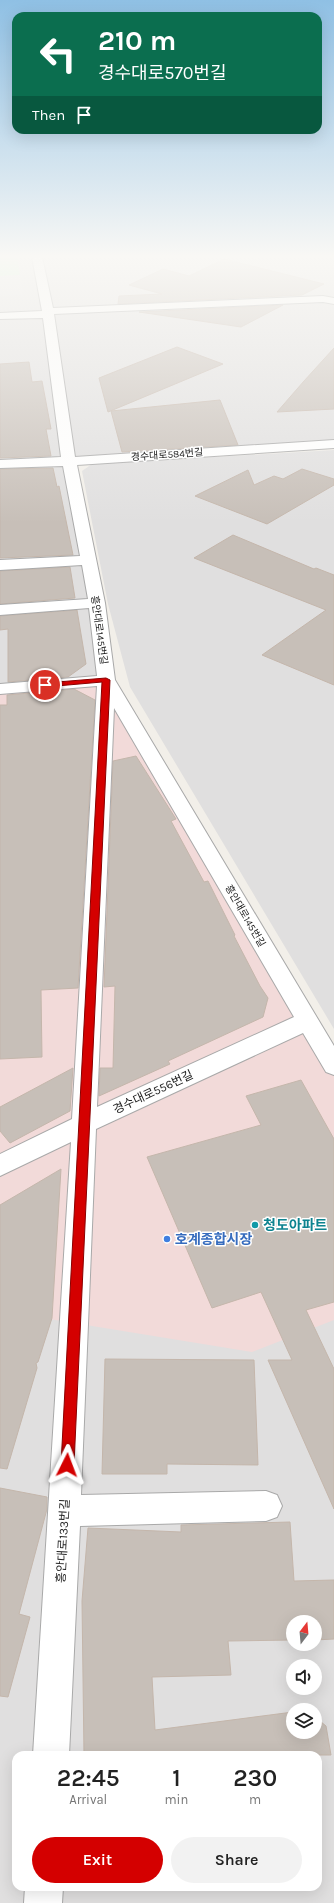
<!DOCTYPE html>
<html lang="en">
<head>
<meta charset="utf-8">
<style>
	body { margin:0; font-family:Karla,"Noto Sans KR",sans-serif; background:#f2f2f2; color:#222; height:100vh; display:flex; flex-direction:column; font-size:15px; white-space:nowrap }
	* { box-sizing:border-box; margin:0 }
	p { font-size:13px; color:#767676 }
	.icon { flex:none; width:22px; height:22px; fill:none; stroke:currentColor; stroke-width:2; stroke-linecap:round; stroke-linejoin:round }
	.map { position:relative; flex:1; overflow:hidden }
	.side { position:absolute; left:12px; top:1751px; width:310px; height:140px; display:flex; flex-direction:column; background:#fff; border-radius:12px; box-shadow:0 4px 16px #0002 }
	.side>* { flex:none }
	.guide { position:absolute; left:12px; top:12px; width:310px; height:122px; border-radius:12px; box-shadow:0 4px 16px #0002; background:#0b6e4f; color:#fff; overflow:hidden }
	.needle { width:26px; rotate:16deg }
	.controls { position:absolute; left:286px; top:1615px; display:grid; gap:8px }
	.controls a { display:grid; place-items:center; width:36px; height:36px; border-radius:50%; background:#fff; box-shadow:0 4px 16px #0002; font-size:20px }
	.pin { position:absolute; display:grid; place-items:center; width:34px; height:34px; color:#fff; margin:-17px; border:2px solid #fff; border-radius:50%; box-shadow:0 1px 4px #0007 }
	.me { position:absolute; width:44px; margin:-22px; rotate:3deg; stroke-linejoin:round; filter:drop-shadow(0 0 3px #0008) }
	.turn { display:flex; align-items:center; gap:14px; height:84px; padding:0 20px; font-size:18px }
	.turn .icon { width:52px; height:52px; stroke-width:2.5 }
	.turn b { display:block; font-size:28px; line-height:34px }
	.then { display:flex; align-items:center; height:38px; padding:0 20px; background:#0003; gap:8px; font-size:15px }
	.eta { display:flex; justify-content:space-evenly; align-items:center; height:68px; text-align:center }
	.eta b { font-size:24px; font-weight:600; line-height:28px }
	.action { display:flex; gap:8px; margin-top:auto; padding:8px 20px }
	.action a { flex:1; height:46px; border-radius:24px; background:#d40000; color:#fff; font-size:16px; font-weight:600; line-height:46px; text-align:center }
	.action a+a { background:#f2f2f2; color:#222 }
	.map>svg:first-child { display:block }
	.residential { fill:#e0dfdf; fill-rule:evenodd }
	.commercial { fill:#f2dad9 }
	.park { fill:#c8facc }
	.parking { fill:#e2e2e2 }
	.building { fill:#c7bfb8; stroke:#c4b6ab }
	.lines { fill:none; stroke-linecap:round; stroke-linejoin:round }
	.minor-casing { stroke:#a9a9a9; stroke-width:2 }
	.minor { fill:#fff; fill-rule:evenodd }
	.route { fill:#d40000; stroke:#8a0000 }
	.culture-dot { fill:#0f9aa8; stroke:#fff; stroke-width:1.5 }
	.shop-dot { fill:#3f7fe0; stroke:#fff; stroke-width:1.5 }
	.labels { text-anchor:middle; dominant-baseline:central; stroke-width:3; stroke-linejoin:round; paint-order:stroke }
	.far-street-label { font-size:10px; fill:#222; stroke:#fff }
	.street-label { font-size:12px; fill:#222; stroke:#fff }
	.near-culture-label { font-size:14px; font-weight:bold; fill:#0d838f; stroke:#fff; text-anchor:start }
	.near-shop-label { font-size:14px; font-weight:bold; fill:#366cbe; stroke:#fff; text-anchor:start }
</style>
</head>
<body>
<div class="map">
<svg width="334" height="1903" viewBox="0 0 334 1903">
	<rect width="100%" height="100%" fill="#f2efe9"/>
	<path class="residential" d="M0,257H334V444L69,461L106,680L0,689Z
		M334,450V1029L130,687L108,604L82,471L92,464Z
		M334,1080V1903H0V1175ZM293,1622H315V1644H293ZM293,1666H315V1688H293ZM293,1710H315V1732H293ZM16,1755H318V1887H16Z"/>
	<path class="commercial" d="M106,680L334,1069V1320L252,1352L0,1311V689Z"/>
	<path class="park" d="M0,257H17L20,275L0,276Z"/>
	<path class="parking" d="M20,275L23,295L0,296V276Z"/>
	<path class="building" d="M224,259L324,284L302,295L118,304L119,296L162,294L129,285L163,269L189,276Z
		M283,305L241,327L139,312Z
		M177,347L223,364L108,412L99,378Z
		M334,348V409L277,412L304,381Z
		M29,362L32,382L42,381L51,429H46L51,456L0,458V364Z
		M220,400L238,445L122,452L111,411Z
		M53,468L57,487L59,486L73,555L0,558V469Z
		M302,469L334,479V485L267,524L195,496L248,470L254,485L274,476L283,479Z
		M233,535L314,569L316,568L334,575V685L262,655L326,610L194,558Z
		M70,567L75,598L0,604V571Z
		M77,610L86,664L68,677L8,682V629L0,630V616Z
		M74,689L95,700L78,988L41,990L42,1057L0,1059V705H7V695Z
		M136,756L176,819L171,821L204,882L208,881L235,935L234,936L260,986L268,998L263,1017L168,1061L170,1064L99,1096L100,1068H113L115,986L104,987L113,761Z
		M73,1068L70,1111L10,1143L0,1131V1107Z
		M301,1080L334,1139V1302L306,1310L334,1369V1509L268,1360H292L261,1292L212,1308L147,1157L261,1125L246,1096Z
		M61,1169L52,1318L38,1362L36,1363L37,1368L7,1469L0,1468V1205Z
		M105,1359L254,1360L258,1465L167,1464V1474H102Z
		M0,1488L47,1497V1509L19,1614L30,1617L8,1697L0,1696Z
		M290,1522L294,1581L334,1580V1639L315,1640V1622H293V1640L228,1641L231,1675L152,1677L155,1730L293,1712V1732H315V1717L326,1726L331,1755H84L82,1601L88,1528L181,1532V1525Z"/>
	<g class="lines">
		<g class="minor-casing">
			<path id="minor" d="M32,257H42L53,308L323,296L334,298V304L323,302L54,314L75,457L334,440V448L77,465L105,603L115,680L334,1046V1075L326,1072L303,1033L96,1129L81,1495L266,1491L277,1495L282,1506L277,1517L266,1521L80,1526L69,1755H33L71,1142L0,1176V1154L72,1119L97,686L0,694V684L97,676L89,608L0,615V605L88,599L82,565L0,570V560L80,556L63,466L0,468V460L61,457L43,318L0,319V313L42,311ZM114,708L294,1017L97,1107Z
				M25,1887H63L62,1903H24Z"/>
		</g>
		<use href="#minor" class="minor"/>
	</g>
	<linearGradient id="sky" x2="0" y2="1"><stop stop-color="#8fc0e4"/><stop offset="0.49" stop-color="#f9f8f5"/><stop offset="1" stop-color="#f9f8f5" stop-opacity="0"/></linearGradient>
	<rect width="334" height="523" fill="url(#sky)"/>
	<path class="route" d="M106,678L110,680L74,1465L72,1469L67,1471L63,1469L61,1465L102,682L45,687L42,685L45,683Z"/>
	<circle class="culture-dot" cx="255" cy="1225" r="4"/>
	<circle class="shop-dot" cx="167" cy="1239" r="4"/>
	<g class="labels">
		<g class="far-street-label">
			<text transform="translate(167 455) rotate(-4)">경수대로584번길</text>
			<text transform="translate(99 630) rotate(82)">흥안대로145번길</text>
			<text transform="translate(245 916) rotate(60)">흥안대로145번길</text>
		</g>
		<g class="street-label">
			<text transform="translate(153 1092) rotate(-25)">경수대로556번길</text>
			<text transform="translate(63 1541) rotate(-87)">흥안대로133번길</text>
		</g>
		<g class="near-culture-label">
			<text x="263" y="1225">청도아파트</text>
		</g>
		<g class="near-shop-label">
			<text x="175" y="1239">호계종합시장</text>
		</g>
	</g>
</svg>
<div class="controls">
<a><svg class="needle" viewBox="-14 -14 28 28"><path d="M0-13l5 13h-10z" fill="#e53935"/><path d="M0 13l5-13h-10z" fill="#767676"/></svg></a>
<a><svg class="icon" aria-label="sound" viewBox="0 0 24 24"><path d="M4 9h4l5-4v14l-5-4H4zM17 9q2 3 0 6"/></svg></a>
<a><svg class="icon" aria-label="layers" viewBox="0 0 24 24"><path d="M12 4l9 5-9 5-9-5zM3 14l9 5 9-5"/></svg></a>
</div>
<div class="pin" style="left:45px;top:685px;background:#d93025"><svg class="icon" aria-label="arrive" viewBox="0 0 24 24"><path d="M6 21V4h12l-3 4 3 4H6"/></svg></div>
<svg class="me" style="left:67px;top:1465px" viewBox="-20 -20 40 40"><path d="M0-17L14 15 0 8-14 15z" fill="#d40000" stroke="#fff" stroke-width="4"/></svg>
<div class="guide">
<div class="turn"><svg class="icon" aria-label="left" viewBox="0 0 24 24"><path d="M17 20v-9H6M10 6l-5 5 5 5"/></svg><div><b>210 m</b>경수대로570번길</div></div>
<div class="then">Then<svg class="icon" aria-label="arrive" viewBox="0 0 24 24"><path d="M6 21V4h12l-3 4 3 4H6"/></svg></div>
</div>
<section class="side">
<div class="eta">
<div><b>22:45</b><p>Arrival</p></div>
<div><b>1</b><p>min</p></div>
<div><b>230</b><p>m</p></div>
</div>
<div class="action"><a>Exit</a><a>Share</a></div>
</section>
</div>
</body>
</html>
